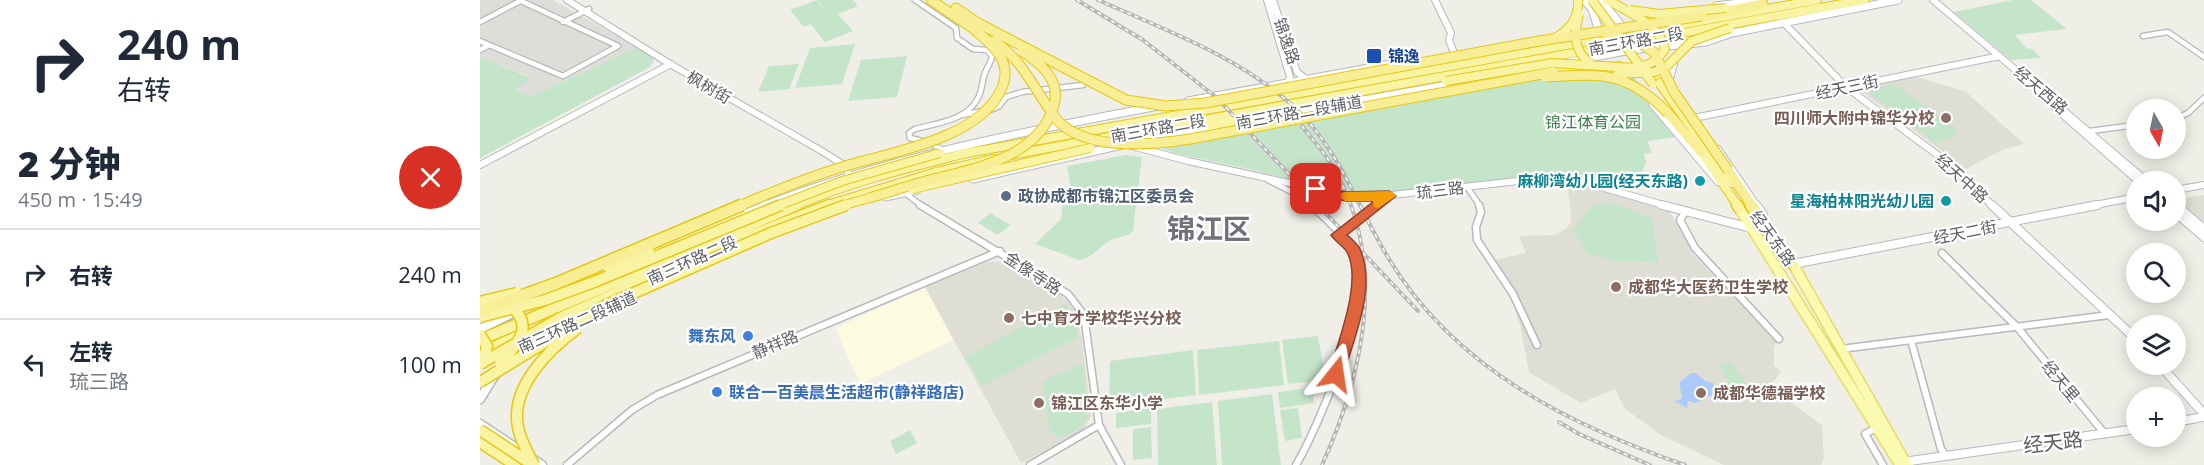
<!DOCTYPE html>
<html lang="zh">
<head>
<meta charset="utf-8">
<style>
	body { margin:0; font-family:"Open Sans","Noto Sans SC",sans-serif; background:#f6f6f7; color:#1f2937; height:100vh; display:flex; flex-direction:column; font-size:22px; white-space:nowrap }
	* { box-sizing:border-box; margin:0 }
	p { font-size:20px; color:#747a83 }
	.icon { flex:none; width:33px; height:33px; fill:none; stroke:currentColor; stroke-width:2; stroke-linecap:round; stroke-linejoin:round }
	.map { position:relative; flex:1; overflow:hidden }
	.details { display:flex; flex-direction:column; background:#fff; width:480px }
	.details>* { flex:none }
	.banner { background:#fff; color:#1f2937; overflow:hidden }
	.needle { width:39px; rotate:171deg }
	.fabs { position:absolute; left:1646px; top:99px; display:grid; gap:12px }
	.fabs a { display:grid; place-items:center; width:60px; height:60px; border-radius:50%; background:#fff; box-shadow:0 3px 15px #0003; font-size:30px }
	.pin { position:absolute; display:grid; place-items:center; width:51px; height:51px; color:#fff; margin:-26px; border-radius:12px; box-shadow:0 3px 9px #0006 }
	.me { position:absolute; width:66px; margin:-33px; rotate:15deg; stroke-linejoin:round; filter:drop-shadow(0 0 4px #0008) }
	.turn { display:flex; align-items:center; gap:21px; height:126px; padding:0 18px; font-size:27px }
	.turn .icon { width:78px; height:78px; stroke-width:2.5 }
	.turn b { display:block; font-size:42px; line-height:51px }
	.round { display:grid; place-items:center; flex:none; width:63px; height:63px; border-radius:32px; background:#f6f6f7 }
	.summary { display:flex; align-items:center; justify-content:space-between; height:102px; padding:0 18px }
	h1 { font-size:36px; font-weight:800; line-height:45px }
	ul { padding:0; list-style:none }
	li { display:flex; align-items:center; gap:18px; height:90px; padding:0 18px; border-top:2px solid #e0e1e3 }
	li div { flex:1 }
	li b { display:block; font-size:22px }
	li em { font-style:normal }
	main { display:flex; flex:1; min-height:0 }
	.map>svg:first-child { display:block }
	.commercial { fill:#fcfadf }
	.industrial { fill:#deded9 }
	.education { fill:#dfded5 }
	.green { fill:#c5e5ca }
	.water { fill:#accbfa }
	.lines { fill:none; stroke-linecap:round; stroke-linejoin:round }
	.minor-far1-casing { stroke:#b7b8bc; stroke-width:7 }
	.minor-casing { stroke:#b7b8bc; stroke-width:9 }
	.tertiary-far1-casing { stroke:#b7b8bc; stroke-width:8 }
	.tertiary-casing { stroke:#b7b8bc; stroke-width:10 }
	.secondary-far1-casing { stroke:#b8b9bf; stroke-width:9 }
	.secondary-casing { stroke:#b8b9bf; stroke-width:11 }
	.primary-casing { stroke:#e9da66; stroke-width:12 }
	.trunk-far1-casing { stroke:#e8c70e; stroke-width:10 }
	.trunk-casing { stroke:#e8c70e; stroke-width:13 }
	.motorway-far1-casing { stroke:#e8c70e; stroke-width:11 }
	.motorway-casing { stroke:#e8c70e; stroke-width:14 }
	.minor-far1 { stroke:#fff; stroke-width:4.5 }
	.minor { stroke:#fff; stroke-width:6 }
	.tertiary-far1 { stroke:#fff; stroke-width:6 }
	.tertiary { stroke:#fff; stroke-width:8 }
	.secondary-far1 { stroke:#fff; stroke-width:7 }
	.secondary { stroke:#fff; stroke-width:8 }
	.primary { stroke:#fafab1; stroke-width:9 }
	.trunk-far1 { stroke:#f8f4a4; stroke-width:8 }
	.trunk { stroke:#f8f4a4; stroke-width:10 }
	.motorway-far1 { stroke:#f7ee96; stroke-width:9 }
	.motorway { stroke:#f7ee96; stroke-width:11 }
	.rail-casing { stroke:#b7b7b8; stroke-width:4 }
	.rail { stroke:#fff; stroke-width:1.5; stroke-dasharray:4; stroke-linecap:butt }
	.trunk-bridge-far1-casing { stroke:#e8c70e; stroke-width:10; stroke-linecap:butt }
	.trunk-bridge-casing { stroke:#e8c70e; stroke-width:13; stroke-linecap:butt }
	.motorway-bridge-far1-casing { stroke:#e8c70e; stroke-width:11; stroke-linecap:butt }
	.motorway-bridge-casing { stroke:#e8c70e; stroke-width:14; stroke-linecap:butt }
	.trunk-bridge-far1 { stroke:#f8f4a4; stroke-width:8 }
	.trunk-bridge { stroke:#f8f4a4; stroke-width:10 }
	.motorway-bridge-far1 { stroke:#f7ee96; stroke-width:9 }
	.motorway-bridge { stroke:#f7ee96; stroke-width:11 }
	.route { fill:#df643d; stroke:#914128; stroke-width:1.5 }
	.slow { fill:#f59e0b }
	.transit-dot { fill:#1a4fb4; stroke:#fff; stroke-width:2 }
	.education-dot { fill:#8d6e63; stroke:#fff; stroke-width:2 }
	.culture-dot { fill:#0f9aa8; stroke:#fff; stroke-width:2 }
	.service-dot { fill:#5c6f8a; stroke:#fff; stroke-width:2 }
	.shop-dot { fill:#3f7fe0; stroke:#fff; stroke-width:2 }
	.labels { text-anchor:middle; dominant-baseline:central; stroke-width:4.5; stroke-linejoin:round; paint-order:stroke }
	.street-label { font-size:16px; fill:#5e6066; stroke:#fff }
	.transit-label { font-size:16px; font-weight:bold; fill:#164399; stroke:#fff; text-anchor:start }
	.education-label { font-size:16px; font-weight:bold; fill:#785e54; stroke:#fff; text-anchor:start }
	.park-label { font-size:16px; fill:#3a8149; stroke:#fff }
	.culture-label { font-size:16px; font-weight:bold; fill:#0d838f; stroke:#fff; text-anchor:end }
	.service-label { font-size:16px; font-weight:bold; fill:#4e5e75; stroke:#fff; text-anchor:start }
	.shop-label { font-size:16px; font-weight:bold; fill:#366cbe; stroke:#fff; text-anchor:end }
	.near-street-label { font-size:20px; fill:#5e6066; stroke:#fff }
	.town-label { font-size:28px; font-weight:bold; fill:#6f7278; stroke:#fff }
</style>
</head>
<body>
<main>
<section class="details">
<div class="banner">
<div class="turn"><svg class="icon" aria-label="right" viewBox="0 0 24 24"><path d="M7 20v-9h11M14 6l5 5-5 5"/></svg><div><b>240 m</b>右转</div></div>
</div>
<div class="summary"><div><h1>2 分钟</h1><p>450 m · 15:49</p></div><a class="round" style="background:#d93025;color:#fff"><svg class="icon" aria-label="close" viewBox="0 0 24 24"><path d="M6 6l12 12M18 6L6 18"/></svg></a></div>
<ul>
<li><svg class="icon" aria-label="right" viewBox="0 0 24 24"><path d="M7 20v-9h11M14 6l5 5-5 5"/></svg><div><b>右转</b></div><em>240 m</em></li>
<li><svg class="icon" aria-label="left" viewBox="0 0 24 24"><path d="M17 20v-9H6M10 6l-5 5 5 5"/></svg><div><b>左转</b><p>琉三路</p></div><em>100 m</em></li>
</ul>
</section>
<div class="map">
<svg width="1724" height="465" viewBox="0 0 1724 465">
	<rect width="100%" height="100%" fill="#efefe7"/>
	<path class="commercial" d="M445,287L473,340L380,384L355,328Z"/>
	<path class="industrial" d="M0,0H73L157,47L52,96L34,90L51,77L4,58L0,60Z"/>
	<path class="education" d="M1437,77L1485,91L1544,144L1524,149L1486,169L1381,91L1382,88Z
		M1086,180L1181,205L1189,210L1213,254L1298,342L1294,346V366L1301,371L1292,384L1310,397L1312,403L1342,425L1344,458L1341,465H1244L1181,435L1145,409L1135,389L1101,403L1049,372L1040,325L1029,292L1013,260L1046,253L1039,236L1075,235L1087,228L1091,221V212Z
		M1724,195V223L1703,206L1705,198Z
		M527,261L582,296L594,310L602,339L611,416L604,430L541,463L445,287L507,262Z"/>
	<path class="green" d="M337,0L351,17L338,0H373L378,6L358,14L373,31L345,42L331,24L324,27L310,10Z
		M1533,0H1551L1587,29L1535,35L1546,48L1553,49L1561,58L1531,60L1474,12Z
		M375,44L362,84L315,88L330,48Z
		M157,47L175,58L170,67L0,158V60L4,58L51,78L35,90L52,96Z
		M427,56L417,97L368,101L381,60Z
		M1140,60L1176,105L1196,137L1167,141L1172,153L1164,154L1166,162L1159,180L1148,186L1141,185L1140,189L1088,174L873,195L769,169L694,153L669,143Z
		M319,64L309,89L278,92L289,66Z
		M1413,83L1476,129L1478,135L1456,144L1387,92Z
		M646,155L662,157L653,231C647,238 639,236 631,240C619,246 612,259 599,260L555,244L581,219L583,202L591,191L587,166Z
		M1136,204L1172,218L1178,263L1130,260L1108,254L1093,230L1112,205Z
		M510,213L531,225L518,235L498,223Z
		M585,304C594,313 599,325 597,338L502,386L485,357Z
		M838,336L846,380L808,384L802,340Z
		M799,341L804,385L719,395L717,350Z
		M713,350L716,395L629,406L630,361Z
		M603,363L607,418L599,430L580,439L569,430L563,381Z
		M1252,363L1271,391L1256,394L1238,366Z
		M832,388L834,403L800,408L798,392Z
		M792,394L801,465H742L738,401Z
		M732,402L737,465H678L677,409Z
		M671,408V424L636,428V413Z
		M818,408L822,438L805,441L800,410Z
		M671,427L672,458L653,460V429Z
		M430,430L437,443L416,454L410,441Z"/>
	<path class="water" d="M1211,373H1216L1225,381L1233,383L1236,393L1215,403L1208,401L1207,408L1194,401L1200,400L1202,397L1199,383Z"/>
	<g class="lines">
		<g class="minor-far1-casing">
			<path id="minor-far1" d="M435,0L476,28L477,38L493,49L507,50
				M0,22L40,1
				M83,22L109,9
				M1663,36L1688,32L1724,57
				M0,41L9,45
				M0,50L9,45L83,76L138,46L39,0
				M482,115L513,109L519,106L526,97L542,92L603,85
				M1695,119L1708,113L1724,98
				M1610,131L1656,125
				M461,149L450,143L430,138L429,133L435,129C458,123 489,120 499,96C502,89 502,81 505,73C507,67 511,63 512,56L507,50L514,44
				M788,180L816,194L833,206
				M987,187L1000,206
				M425,193L442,206
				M896,206L909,196"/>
		</g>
		<g class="minor-casing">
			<path id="minor" d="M440,205L588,294L604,315L619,425L641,465
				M999,205L1001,212L996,227L997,240L1033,294L1057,345
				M1206,211L1200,220L1215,248L1299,339
				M858,235L898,205
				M1462,253L1537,327L1625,434
				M1431,340L1461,449L1466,456
				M1361,349L1629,315
				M1396,428L1385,434L1403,465
				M87,465L152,410L177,395L520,251
				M550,465L619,425
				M816,465C839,426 890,304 878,261C873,243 845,218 831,205"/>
		</g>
		<g class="tertiary-far1-casing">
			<path id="tertiary-far1" d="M87,0L190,64L340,150L364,165L369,175
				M787,0L810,77L808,82
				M793,0L817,72L826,79
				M955,0L971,33L969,40L974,53
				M1453,0L1668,182
				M1304,23L1366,87L1463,159L1513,206
				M1189,83L1195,59
				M1567,101L1659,182
				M1172,104L1238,182
				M1214,118L1520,56
				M652,146L708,161L874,197L885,198L1083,176L1187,206
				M1238,149L1277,206
				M0,165L191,64
				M1695,190L1724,185
				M1695,204L1697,206
				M1610,206L1656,197"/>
		</g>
		<g class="tertiary-casing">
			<path id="tertiary" d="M1182,205L1271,228
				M1276,205L1283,214
				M1512,205L1656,339
				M1696,205L1724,229
				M1695,212L1724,237
				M1312,262L1313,264L1617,205
				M1679,364L1724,414
				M1695,422L1724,417
				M1423,462L1656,429"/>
		</g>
		<g class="secondary-far1-casing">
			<path id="secondary-far1" d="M1104,0L1112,9L1118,28
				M1121,0L1141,25
				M1236,6L1282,0
				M1160,21L1186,16
				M1088,62L1151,50L1226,42L1252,33L1418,0
				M708,101L911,64
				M772,120L1017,76
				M666,140L737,127
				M493,179L642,145
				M405,197L437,190
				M283,206C412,156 543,132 678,106"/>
		</g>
		<g class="secondary-casing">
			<path id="secondary" d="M164,255L287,205
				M106,280L134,268
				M0,329L41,309
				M31,352L68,337
				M0,399L16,373
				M0,424L62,465"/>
		</g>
		<g class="primary-casing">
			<path id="primary" d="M1259,208L1420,465
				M1313,264L1427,465"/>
		</g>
		<g class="trunk-far1-casing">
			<path id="trunk-far1" d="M1127,0L1137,5
				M1179,83L1252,183
				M730,125L777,119
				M1218,147L1258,206
				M530,155L1384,0
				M314,206C370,182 428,168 487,153L1337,0
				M344,206L456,172L514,159"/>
		</g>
		<g class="trunk-casing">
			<path id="trunk" d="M1257,205L1259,208
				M1284,225L1313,264
				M75,320L236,249L349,205
				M0,340L317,205
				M0,353L45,333
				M0,442L35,465"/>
		</g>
		<g class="motorway-far1-casing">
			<path id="motorway-far1" d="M451,0L491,27
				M476,8L498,23
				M1222,16L1283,4
				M1073,72L1098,71
				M1188,113L1221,152
				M1248,170L1272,206"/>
		</g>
		<g class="motorway-casing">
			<path id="motorway" d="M1271,205L1288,230"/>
		</g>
		<use href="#minor-far1" class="minor-far1"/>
		<use href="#minor" class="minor"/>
		<use href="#tertiary-far1" class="tertiary-far1"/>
		<use href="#tertiary" class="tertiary"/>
		<use href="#secondary-far1" class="secondary-far1"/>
		<use href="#secondary" class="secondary"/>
		<use href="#primary" class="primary"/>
		<use href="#trunk-far1" class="trunk-far1"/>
		<use href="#trunk" class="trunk"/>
		<use href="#motorway-far1" class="motorway-far1"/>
		<use href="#motorway" class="motorway"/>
		<g class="rail-casing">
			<path id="rail" d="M597,0L663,40L736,97L938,311
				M618,0C685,30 758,56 813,106C860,149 877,207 909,259C975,368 1089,425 1205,465
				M822,126C831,138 842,150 850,162C909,257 885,370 842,465
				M1079,422L1099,434L1170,465"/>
		</g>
		<use href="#rail" class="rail"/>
		<g class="trunk-bridge-far1-casing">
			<path id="trunk-bridge-far1" d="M1112,0L1173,84
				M1150,10L1179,14L1246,8
				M1099,14C1094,34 1093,51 1111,64
				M1075,38C1090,29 1099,18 1098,0
				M1138,74L1175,72L1187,66L1212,41L1250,28
				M966,81L1072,63L1156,68C1169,65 1177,61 1185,49C1179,25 1157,17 1137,5
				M432,189L610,148
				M297,206L362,181L460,153
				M361,206L396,196"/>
		</g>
		<g class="trunk-bridge-casing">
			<path id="trunk-bridge" d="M128,267L169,252
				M0,302L37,293
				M0,317L65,300L114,282L301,205
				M0,335L7,346L2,363
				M20,363C36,346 55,327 32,307
				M0,364L80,318
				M0,382L124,306L291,233L366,205
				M0,430L53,465
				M54,465C48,453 40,440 38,427C30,387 69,349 98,328"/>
		</g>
		<g class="motorway-bridge-far1-casing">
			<path id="motorway-bridge-far1" d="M498,23L646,100L686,106L725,103L1059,41L1222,16
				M1127,35L1157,41L1174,52L1194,92L1248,170
				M514,41C543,60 554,89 574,116C600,152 672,145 710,139L1073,72
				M1065,77C1122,74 1145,70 1188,113
				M389,198C407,193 424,187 442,182C487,170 559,160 574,105C581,80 561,64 542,51
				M259,206C294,191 329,177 365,166C412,152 498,139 521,90C526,79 527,67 520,56C513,44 501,35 491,27"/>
		</g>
		<g class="motorway-bridge-casing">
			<path id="motorway-bridge" d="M0,311L77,283L262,205"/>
		</g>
		<use href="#trunk-bridge-far1" class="trunk-bridge-far1"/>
		<use href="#trunk-bridge" class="trunk-bridge"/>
		<use href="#motorway-bridge-far1" class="motorway-bridge-far1"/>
		<use href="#motorway-bridge" class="motorway-bridge"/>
	</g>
	<path class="route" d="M836,185L866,192L909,191L916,196L867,235C872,239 877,244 880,249C897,288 874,336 864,374L862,379L856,381L851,379L849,374C857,343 883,282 867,252C863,246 855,241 851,235L894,201H866L831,193L829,189L831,186Z"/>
	<path class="slow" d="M909,191L914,193L916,196L898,208L894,207L893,201H865L858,196L865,192Z"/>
	<rect class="transit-dot" x="886" y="48" width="16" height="16" rx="3"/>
	<g class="education-dot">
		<circle cx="1466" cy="118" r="6"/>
		<circle cx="1136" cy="287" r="6"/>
		<circle cx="529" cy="318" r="6"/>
		<circle cx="1221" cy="393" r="6"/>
		<circle cx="559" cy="403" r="6"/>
	</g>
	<g class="culture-dot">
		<circle cx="1220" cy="181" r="6"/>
		<circle cx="1466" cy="201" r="6"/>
	</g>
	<circle class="service-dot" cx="526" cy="196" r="6"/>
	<g class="shop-dot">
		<circle cx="268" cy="336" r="6"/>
		<circle cx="237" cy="392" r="6"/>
	</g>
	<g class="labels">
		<g class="street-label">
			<text transform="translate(807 41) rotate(71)">锦逸路</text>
			<text transform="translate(1156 41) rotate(-10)">南三环路二段</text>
			<text transform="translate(229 87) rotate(30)">枫树街</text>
			<text transform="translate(1367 87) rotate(-12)">经天三街</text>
			<text transform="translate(1561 90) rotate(40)">经天西路</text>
			<text transform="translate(819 112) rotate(-10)">南三环路二段辅道</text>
			<text transform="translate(678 128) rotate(-10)">南三环路二段</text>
			<text transform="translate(1482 178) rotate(42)">经天中路</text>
			<text transform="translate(960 190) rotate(-7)">琉三路</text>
			<text transform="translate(1485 232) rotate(-11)">经天二街</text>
			<text transform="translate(1293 238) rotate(54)">经天东路</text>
			<text transform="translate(212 260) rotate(-24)">南三环路二段</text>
			<text transform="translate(553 273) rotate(33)">金像寺路</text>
			<text transform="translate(97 322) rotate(-24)">南三环路二段辅道</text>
			<text transform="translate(295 344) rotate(-23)">静祥路</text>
			<text transform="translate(1581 381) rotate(50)">经天里</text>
		</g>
		<g class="transit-label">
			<text x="908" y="56">锦逸</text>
		</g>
		<g class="education-label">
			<text x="1454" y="118" text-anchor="end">四川师大附中锦华分校</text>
			<text x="1148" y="287">成都华大医药卫生学校</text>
			<text x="541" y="318">七中育才学校华兴分校</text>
			<text x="1233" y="393">成都华德福学校</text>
			<text x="571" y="403">锦江区东华小学</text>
		</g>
		<g class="park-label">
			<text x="1113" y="122">锦江体育公园</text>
		</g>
		<g class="culture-label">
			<text x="1208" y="181">麻柳湾幼儿园(经天东路)</text>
			<text x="1454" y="201">星海柏林阳光幼儿园</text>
		</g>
		<g class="service-label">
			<text x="538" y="196">政协成都市锦江区委员会</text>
		</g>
		<g class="shop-label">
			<text x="256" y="336">舞东风</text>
			<text x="249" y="392" text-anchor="start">联合一百美晨生活超市(静祥路店)</text>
		</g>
		<g class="near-street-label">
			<text transform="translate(1573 442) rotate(-7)">经天路</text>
		</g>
		<g class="town-label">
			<text x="729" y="228">锦江区</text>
		</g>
	</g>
</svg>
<div class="fabs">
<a><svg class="needle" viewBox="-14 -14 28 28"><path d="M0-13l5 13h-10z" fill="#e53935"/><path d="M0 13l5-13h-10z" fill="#747a83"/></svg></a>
<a><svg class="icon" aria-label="sound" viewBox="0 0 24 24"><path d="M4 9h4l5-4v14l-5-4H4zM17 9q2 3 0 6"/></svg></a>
<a><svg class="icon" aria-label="search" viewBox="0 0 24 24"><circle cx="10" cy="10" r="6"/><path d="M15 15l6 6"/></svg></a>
<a><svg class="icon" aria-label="layers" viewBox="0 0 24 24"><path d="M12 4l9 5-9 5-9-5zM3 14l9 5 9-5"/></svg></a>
<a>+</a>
</div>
<div class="pin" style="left:836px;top:189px;background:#d93025"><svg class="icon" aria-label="arrive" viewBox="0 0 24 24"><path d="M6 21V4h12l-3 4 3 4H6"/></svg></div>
<svg class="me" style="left:856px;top:374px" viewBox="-20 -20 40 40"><path d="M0-17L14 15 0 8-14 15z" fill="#df643d" stroke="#fff" stroke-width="4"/></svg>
</div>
</main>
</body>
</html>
